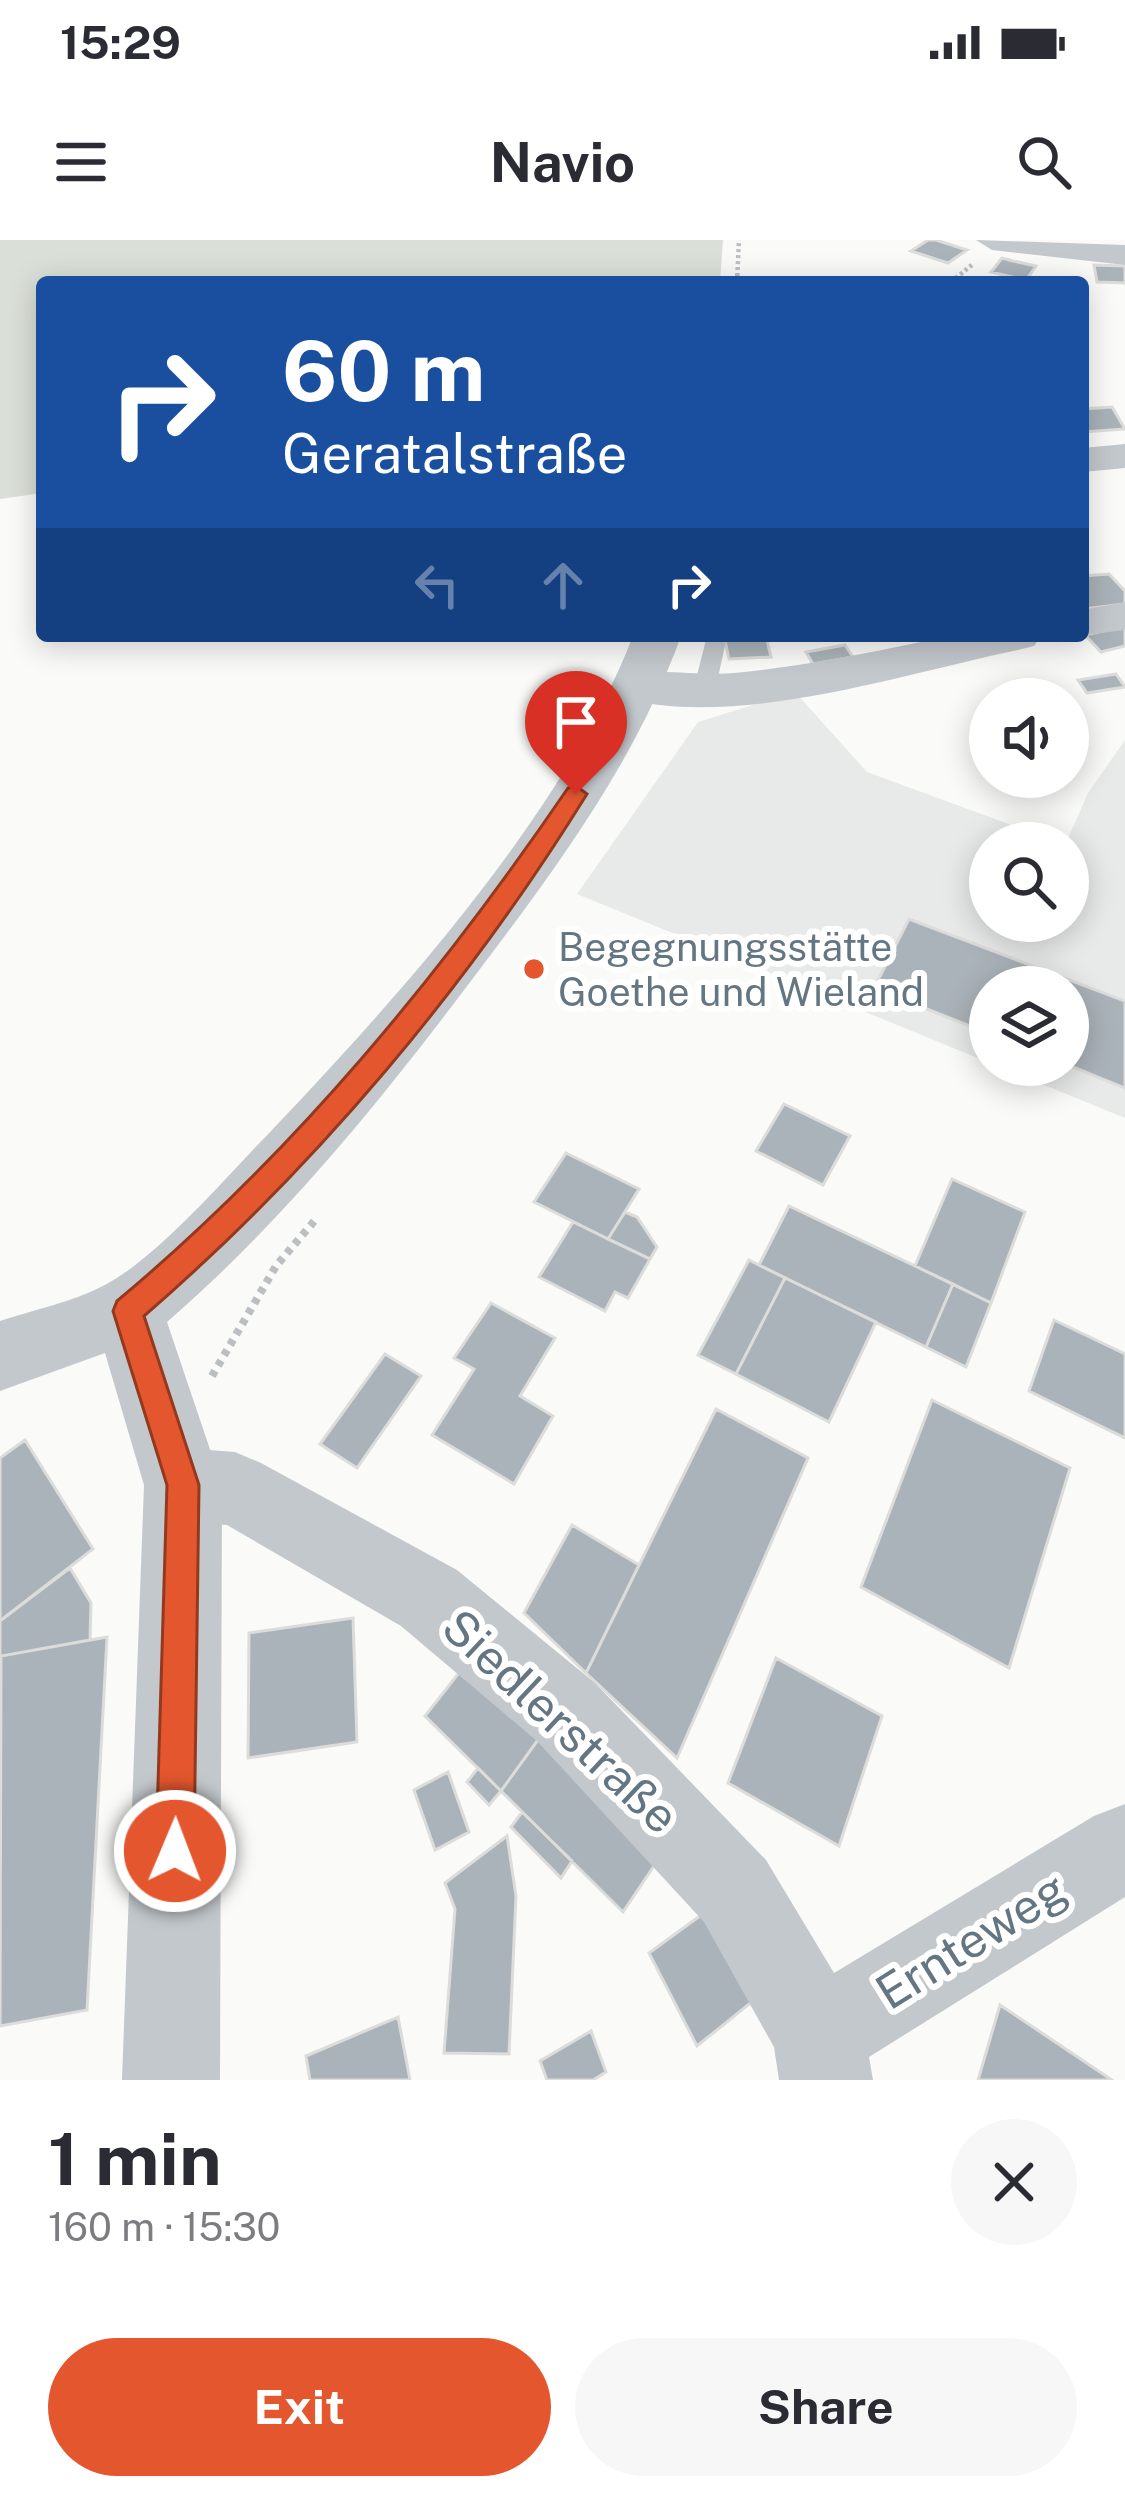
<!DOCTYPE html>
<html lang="en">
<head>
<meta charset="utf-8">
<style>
	body { margin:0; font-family:"Public Sans",sans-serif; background:#f7f7f7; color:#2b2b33; height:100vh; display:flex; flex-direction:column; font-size:45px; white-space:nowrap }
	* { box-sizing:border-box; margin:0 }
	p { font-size:39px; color:#7c7c81 }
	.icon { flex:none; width:66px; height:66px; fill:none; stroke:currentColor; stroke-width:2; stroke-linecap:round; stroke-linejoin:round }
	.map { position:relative; height:1840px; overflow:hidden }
	.drawer { display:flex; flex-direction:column; background:#fff; flex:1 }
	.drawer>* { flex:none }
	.banner { position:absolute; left:36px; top:36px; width:1053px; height:366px; border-radius:12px; box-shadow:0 6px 30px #0003; background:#1a4fa0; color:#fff; overflow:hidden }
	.tools { position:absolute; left:969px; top:438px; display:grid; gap:24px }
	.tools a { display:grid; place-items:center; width:120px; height:120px; border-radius:50%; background:#fff; box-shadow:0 6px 30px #0003; font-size:60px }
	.pin { position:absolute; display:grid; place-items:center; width:102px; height:102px; color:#fff; margin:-123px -51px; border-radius:50% 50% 50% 0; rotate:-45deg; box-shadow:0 0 12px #0007 }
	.pin .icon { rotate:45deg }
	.me { position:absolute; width:132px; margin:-66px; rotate:1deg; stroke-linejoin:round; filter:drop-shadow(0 0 9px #0008) }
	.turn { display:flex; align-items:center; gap:42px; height:252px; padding:0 48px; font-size:54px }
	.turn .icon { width:156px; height:156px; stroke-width:2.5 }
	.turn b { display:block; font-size:84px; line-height:102px }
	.lanes { display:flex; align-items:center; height:114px; padding:0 48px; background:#0003; justify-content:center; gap:60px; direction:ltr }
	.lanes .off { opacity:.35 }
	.round { display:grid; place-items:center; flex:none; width:126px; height:126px; border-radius:63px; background:#f7f7f7 }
	.head { display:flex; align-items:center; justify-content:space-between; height:204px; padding:0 48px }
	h1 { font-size:72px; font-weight:700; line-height:90px }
	.cta { display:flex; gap:24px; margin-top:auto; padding:24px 48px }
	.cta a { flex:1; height:138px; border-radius:72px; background:#e4572e; color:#fff; font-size:48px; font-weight:700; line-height:138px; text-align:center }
	.cta a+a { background:#f7f7f7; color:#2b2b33 }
	.status { display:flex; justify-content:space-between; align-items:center; height:84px; padding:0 60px; background:#fff; direction:ltr }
	.status svg { height:33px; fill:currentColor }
	header { display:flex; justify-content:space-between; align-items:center; height:156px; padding:0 48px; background:#fff; font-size:54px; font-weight:700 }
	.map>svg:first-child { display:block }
	.built { fill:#e8e9e9 }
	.green { fill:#dadfd7 }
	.building { fill:#aab3b9; stroke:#dcdcda; stroke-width:3 }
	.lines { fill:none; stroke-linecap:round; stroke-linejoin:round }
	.path-far1 { stroke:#bbbfc2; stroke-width:4.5; stroke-dasharray:3 3; stroke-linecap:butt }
	.path { stroke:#bbbfc2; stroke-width:8; stroke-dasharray:6 6; stroke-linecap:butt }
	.service { fill:#c3c8cc; fill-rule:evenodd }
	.minor { fill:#c3c8cc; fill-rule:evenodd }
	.tertiary { fill:#c3c8cc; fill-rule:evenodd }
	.route { fill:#e4572e; stroke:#94391e; stroke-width:3 }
	.poi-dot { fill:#e4572e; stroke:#fff; stroke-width:4.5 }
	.labels { text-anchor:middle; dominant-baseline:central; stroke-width:12; stroke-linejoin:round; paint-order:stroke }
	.poi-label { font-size:39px; fill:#657683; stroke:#fff; text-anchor:start }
	.near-street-label { font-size:48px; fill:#657683; stroke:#fff }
</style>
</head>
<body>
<div class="status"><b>15:29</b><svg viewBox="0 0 49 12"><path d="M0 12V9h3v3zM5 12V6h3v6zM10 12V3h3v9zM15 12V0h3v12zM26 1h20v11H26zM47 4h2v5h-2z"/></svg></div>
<header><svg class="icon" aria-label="menu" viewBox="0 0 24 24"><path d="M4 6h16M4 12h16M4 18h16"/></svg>Navio<svg class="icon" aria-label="search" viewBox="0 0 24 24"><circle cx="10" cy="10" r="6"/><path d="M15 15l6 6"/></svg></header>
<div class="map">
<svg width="1125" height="1840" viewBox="0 0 1125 1840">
	<rect width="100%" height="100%" fill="#fafaf8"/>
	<path class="built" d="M795,452L867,532L1060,603H990V681H1068L1066,603L1088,553L1125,500V878L995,825H1068V747H990V823L577,654L698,482Z"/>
	<path class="green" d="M0,0H723L720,42H42V253L0,259Z"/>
	<path class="building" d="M928,0H936L967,10L948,23L911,11Z
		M1002,18L1013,21L1036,26L1026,40L991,32Z
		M1094,25L1125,26V43L1097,42Z
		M1112,167L1125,189L1083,192V169Z
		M1109,334L1125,351V364L1083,369V336Z
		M1125,386V406L1101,412L1085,395Z
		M724,396H766L771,417L729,419Z
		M845,405L853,417L813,424L806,412Z
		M1116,434L1125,447L1087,453L1078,440Z
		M909,679L1125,761V848L1068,825V747H990V794L874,748Z
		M784,864L850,896L823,945L756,911Z
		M566,913L639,949L608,999L534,962Z
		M952,939L1025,972L991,1063L915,1026Z
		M789,966L953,1044L926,1107L759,1025Z
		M625,972L637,977L657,1007L650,1019L608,999Z
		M573,982L650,1019L628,1058L615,1052L605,1071L539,1037Z
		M749,1020L785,1038L736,1134L698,1115Z
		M785,1038L876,1082L829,1182L736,1134Z
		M953,1044L991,1063L966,1127L926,1107Z
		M491,1063L555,1098L520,1156L553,1176L514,1244L432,1195L474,1129L454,1118Z
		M1054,1080L1125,1114V1198L1029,1151Z
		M385,1114L421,1136L357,1228L320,1204Z
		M932,1160L1070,1228L1009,1428L861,1347Z
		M716,1169L808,1218L677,1518L586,1433Z
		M25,1200L93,1309L0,1381V1218Z
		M572,1285L639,1325L586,1433L524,1373Z
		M70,1328L91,1363L90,1400L1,1416L0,1426V1381Z
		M353,1378L357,1502L248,1518L249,1393Z
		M107,1397L87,1770L0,1786L1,1416Z
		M776,1418L882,1476L839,1606L728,1543Z
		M465,1425L540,1497L501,1551L425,1476Z
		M540,1497L662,1614L623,1672L501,1551Z
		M478,1528L501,1551L489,1565L467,1542Z
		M448,1532L469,1592L435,1610L414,1550Z
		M522,1572L572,1621L561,1638L511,1587Z
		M507,1596L516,1656L509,1814L444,1813L455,1669L445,1643Z
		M715,1665L763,1753L697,1806L649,1713Z
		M1000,1765L1112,1840H978Z
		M398,1777L410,1840H310L306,1816Z
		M591,1791L606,1832L593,1840H547L540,1821Z"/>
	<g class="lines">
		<path class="path-far1" d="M737,42L739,0
			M951,42L973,24"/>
		<path class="path" d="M212,1136L276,1026L316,979"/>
		<path class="service" d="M707,396H722L726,401L715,451L704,458L693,451Z"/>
		<path class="minor" d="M976,0L1125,5V25L992,10Z
			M1125,362V390L1076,396H1083V370Z
			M949,396H1041L1034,406L1018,410C901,434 739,489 621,458L615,447L621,436C657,427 697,436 734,433C807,426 878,411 949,396Z
			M183,1208L235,1212L261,1223L457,1330L595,1443L766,1620L834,1733L1094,1576L1125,1564V1657L869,1817L873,1840H779L774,1807L704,1682L537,1501L401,1386L227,1285L183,1282L157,1271L146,1245L157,1219Z"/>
		<path class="tertiary" d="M1125,204V228L1083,232V208Z
			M633,396H681C637,518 560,623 483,725C387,853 288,977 167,1082L222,1245L220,1840H122L144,1245L105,1113L0,1151V1081C33,1070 72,1062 103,1046C152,1021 213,952 251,912C387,770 562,579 633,396Z"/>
	</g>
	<path class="route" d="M576,546L587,554C468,746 315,928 144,1076L199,1245L194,1611L188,1624L175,1630L162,1624L156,1611L167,1245L113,1071L117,1061C293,914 439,737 568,548Z"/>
	<circle class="poi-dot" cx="534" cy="729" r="12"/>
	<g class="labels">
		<g class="poi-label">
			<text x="558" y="707">Begegnungsstätte<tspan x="558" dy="45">Goethe und Wieland</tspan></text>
		</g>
		<g class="near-street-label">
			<text transform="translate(561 1481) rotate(43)">Siedlerstraße</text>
			<text transform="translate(971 1700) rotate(-32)">Ernteweg</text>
		</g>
	</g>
</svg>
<div class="tools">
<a><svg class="icon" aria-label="sound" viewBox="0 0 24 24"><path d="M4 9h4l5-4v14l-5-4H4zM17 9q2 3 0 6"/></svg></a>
<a><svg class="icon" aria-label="search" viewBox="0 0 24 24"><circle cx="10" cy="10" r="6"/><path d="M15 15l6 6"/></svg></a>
<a><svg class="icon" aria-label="layers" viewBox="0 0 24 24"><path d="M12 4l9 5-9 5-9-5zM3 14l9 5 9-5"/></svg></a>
</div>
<div class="pin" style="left:576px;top:554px;background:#d93025"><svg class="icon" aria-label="arrive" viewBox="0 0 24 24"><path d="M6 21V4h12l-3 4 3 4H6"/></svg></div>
<svg class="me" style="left:175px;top:1611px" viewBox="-20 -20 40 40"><circle r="17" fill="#e4572e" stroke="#fff" stroke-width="3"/><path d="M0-11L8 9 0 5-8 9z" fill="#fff"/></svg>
<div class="banner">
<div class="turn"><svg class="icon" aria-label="right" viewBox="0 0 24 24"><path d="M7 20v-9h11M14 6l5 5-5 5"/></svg><div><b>60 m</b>Geratalstraße</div></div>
<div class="lanes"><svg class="icon off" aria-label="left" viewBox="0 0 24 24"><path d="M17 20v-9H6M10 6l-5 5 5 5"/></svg><svg class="icon off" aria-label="ahead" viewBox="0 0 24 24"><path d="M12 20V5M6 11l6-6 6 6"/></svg><svg class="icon" aria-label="right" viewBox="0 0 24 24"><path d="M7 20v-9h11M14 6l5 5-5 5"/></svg></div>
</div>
</div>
<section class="drawer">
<div class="head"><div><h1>1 min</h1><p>160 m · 15:30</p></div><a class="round"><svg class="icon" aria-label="close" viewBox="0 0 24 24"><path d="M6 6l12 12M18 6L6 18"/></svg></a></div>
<div class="cta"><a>Exit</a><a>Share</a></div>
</section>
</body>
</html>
